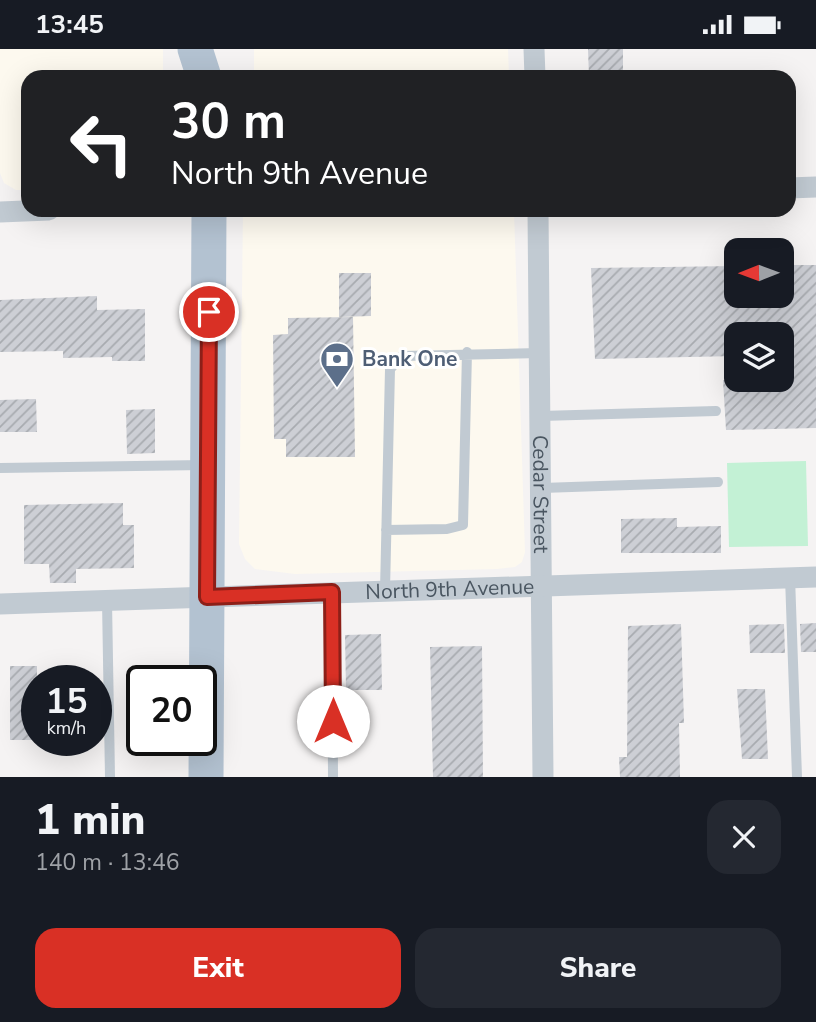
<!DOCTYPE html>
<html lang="en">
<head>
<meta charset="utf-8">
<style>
	body { margin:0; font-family:"Nunito Sans",sans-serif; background:#242831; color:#f1f3f6; height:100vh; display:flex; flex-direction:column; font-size:26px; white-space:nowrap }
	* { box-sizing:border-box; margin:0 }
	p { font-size:23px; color:#9ea1a6 }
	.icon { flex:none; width:38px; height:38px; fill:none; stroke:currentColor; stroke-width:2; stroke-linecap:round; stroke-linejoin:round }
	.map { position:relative; height:728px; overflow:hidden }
	.details { display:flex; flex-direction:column; background:#171b24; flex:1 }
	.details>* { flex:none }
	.banner { position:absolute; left:21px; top:21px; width:775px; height:147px; border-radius:21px; box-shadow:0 7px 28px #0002; background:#202124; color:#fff; overflow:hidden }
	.needle { width:46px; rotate:269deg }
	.controls { position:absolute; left:724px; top:189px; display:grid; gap:14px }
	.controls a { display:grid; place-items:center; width:70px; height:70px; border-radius:14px; background:#171b24; box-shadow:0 7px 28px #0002; font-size:35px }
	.speed { position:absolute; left:21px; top:616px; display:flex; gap:14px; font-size:35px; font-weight:700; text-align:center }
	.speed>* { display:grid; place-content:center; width:91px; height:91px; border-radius:50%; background:#171b24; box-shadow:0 7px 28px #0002; line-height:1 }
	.speed small { font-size:18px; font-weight:400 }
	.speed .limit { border:4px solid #111; border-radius:10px; background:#fff; color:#111 }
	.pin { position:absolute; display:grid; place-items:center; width:60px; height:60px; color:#fff; margin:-30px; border:4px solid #fff; border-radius:50%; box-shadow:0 2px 7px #0007 }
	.me { position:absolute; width:77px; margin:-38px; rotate:0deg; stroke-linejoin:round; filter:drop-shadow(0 0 5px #0008) }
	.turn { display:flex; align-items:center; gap:24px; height:147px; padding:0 35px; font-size:32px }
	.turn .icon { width:91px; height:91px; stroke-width:2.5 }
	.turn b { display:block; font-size:49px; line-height:60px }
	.round { display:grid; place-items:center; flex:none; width:74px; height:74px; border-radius:21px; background:#242831 }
	.head { display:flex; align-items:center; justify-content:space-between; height:119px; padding:0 35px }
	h1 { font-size:42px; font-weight:800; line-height:52px }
	.action { display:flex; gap:14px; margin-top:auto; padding:14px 35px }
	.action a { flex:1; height:80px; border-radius:21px; background:#d93025; color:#fff; font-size:28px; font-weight:800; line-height:80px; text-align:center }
	.action a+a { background:#242831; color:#f1f3f6 }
	.status { display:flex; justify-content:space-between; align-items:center; height:49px; padding:0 35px; background:#171b24; direction:ltr }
	.status svg { height:19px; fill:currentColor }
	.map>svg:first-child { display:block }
	.commercial { fill:#fdf9ef }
	.green { fill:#c3f1d5 }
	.building { fill:url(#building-hatch) }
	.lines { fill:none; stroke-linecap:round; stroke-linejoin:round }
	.lane { stroke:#c1cad2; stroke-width:10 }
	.street { stroke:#c1cad2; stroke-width:21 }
	.primary { stroke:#b3c2d1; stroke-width:35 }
	.route-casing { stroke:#8d1f18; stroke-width:18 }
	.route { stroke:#d93025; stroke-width:12 }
	.labels { text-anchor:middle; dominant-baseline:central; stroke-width:6; stroke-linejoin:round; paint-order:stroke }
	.service-label { font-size:21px; font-weight:bold; fill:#4e5e75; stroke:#fff; text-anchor:start }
	.street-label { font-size:21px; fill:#4a5661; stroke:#fff }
</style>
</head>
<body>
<div class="status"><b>13:45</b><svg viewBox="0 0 49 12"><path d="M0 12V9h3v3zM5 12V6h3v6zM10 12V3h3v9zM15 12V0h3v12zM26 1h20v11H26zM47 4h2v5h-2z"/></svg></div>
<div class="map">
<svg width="816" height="728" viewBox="0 0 816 728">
	<defs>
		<pattern id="building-hatch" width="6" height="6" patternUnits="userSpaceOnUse" patternTransform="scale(1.75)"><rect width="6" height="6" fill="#cdcfd5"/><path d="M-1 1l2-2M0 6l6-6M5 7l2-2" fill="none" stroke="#a8abb0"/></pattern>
	</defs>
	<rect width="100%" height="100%" fill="#f5f3f3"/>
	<path class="commercial" d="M0,0H163V28H28V141H16L4,134L0,124Z
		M254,0H508L509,28H254Z
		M243,161H514L525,503L522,513L515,518L497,520L295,525L255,520L245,510L239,495Z"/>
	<path class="green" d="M806,412L808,497L729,498L727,414Z"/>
	<path class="building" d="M588,0H623V28H589Z
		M782,216H816V379L726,381L723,331H782V285H737V307L595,310L591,219L737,217V247H782Z
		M339,224H371V267L339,268Z
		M97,247V261L145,260V312H112V308L63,309V302L0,303V251Z
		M353,268L355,408H286V390H274L273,286L288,285V269Z
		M36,350L37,383H0V351Z
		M155,360V404L127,405L126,361Z
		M123,454V476H134V519L76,520V534H50L49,515H24V456Z
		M677,469V478L721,477V504H621V470Z
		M816,574V603H801L800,575Z
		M681,575L684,674H679L680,728H620L619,708H627L628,577Z
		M784,575L785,604H750L749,576Z
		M381,585L382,641H346L345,586Z
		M482,597L483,728H433L430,598Z
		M10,617H37V691H10Z
		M737,640H765L768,710H742Z"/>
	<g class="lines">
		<path class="lane" d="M541,367L716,362
			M0,419L204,416
			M542,439L718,433
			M386,481L447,480L463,476L467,303
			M790,528L797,728
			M385,542L390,320L402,307L539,304
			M332,543L333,728
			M107,552L110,728"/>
		<g class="street">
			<path d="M534,0L535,28"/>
			<path d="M789,139L816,138"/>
			<path id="s1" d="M538,161L543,728"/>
			<path d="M0,163L49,161"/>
			<path id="s2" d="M0,555L816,528"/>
		</g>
		<path class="primary" d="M195,0L204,28
			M206,728L209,161"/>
	</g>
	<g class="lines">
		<g class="route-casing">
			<path id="route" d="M209,263L207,548L332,543L333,672"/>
		</g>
		<use href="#route" class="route"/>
	</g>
	<defs>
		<g id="bank-pin" transform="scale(1.75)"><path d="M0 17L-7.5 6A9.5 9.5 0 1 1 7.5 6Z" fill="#5c6f8a" stroke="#fff"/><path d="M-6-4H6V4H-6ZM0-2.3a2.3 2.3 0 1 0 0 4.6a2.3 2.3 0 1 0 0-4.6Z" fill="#fff"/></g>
	</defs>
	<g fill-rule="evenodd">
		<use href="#bank-pin" x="337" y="310"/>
	</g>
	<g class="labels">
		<g class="service-label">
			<text x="362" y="310">Bank One</text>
		</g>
		<g class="street-label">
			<text stroke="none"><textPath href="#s1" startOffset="284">Cedar Street</textPath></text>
			<text stroke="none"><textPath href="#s2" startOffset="450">North 9th Avenue</textPath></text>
		</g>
	</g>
</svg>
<div class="controls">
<a><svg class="needle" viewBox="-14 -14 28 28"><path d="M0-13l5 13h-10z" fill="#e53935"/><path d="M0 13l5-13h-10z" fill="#9ea1a6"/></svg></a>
<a><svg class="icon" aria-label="layers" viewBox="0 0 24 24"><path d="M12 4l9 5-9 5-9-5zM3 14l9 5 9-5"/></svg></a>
</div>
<div class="speed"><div>15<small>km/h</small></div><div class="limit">20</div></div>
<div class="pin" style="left:209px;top:263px;background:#d93025"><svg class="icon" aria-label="arrive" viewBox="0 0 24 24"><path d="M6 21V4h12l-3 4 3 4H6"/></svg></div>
<svg class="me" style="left:333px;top:672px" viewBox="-20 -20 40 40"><circle r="19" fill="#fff"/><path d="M0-13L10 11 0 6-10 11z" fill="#d93025"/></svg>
<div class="banner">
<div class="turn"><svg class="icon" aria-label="left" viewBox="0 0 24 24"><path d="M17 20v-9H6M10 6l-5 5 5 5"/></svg><div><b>30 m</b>North 9th Avenue</div></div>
</div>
</div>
<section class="details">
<div class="head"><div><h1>1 min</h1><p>140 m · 13:46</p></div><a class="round"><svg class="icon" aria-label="close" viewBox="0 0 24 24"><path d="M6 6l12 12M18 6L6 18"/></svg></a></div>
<div class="action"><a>Exit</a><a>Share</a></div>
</section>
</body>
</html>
